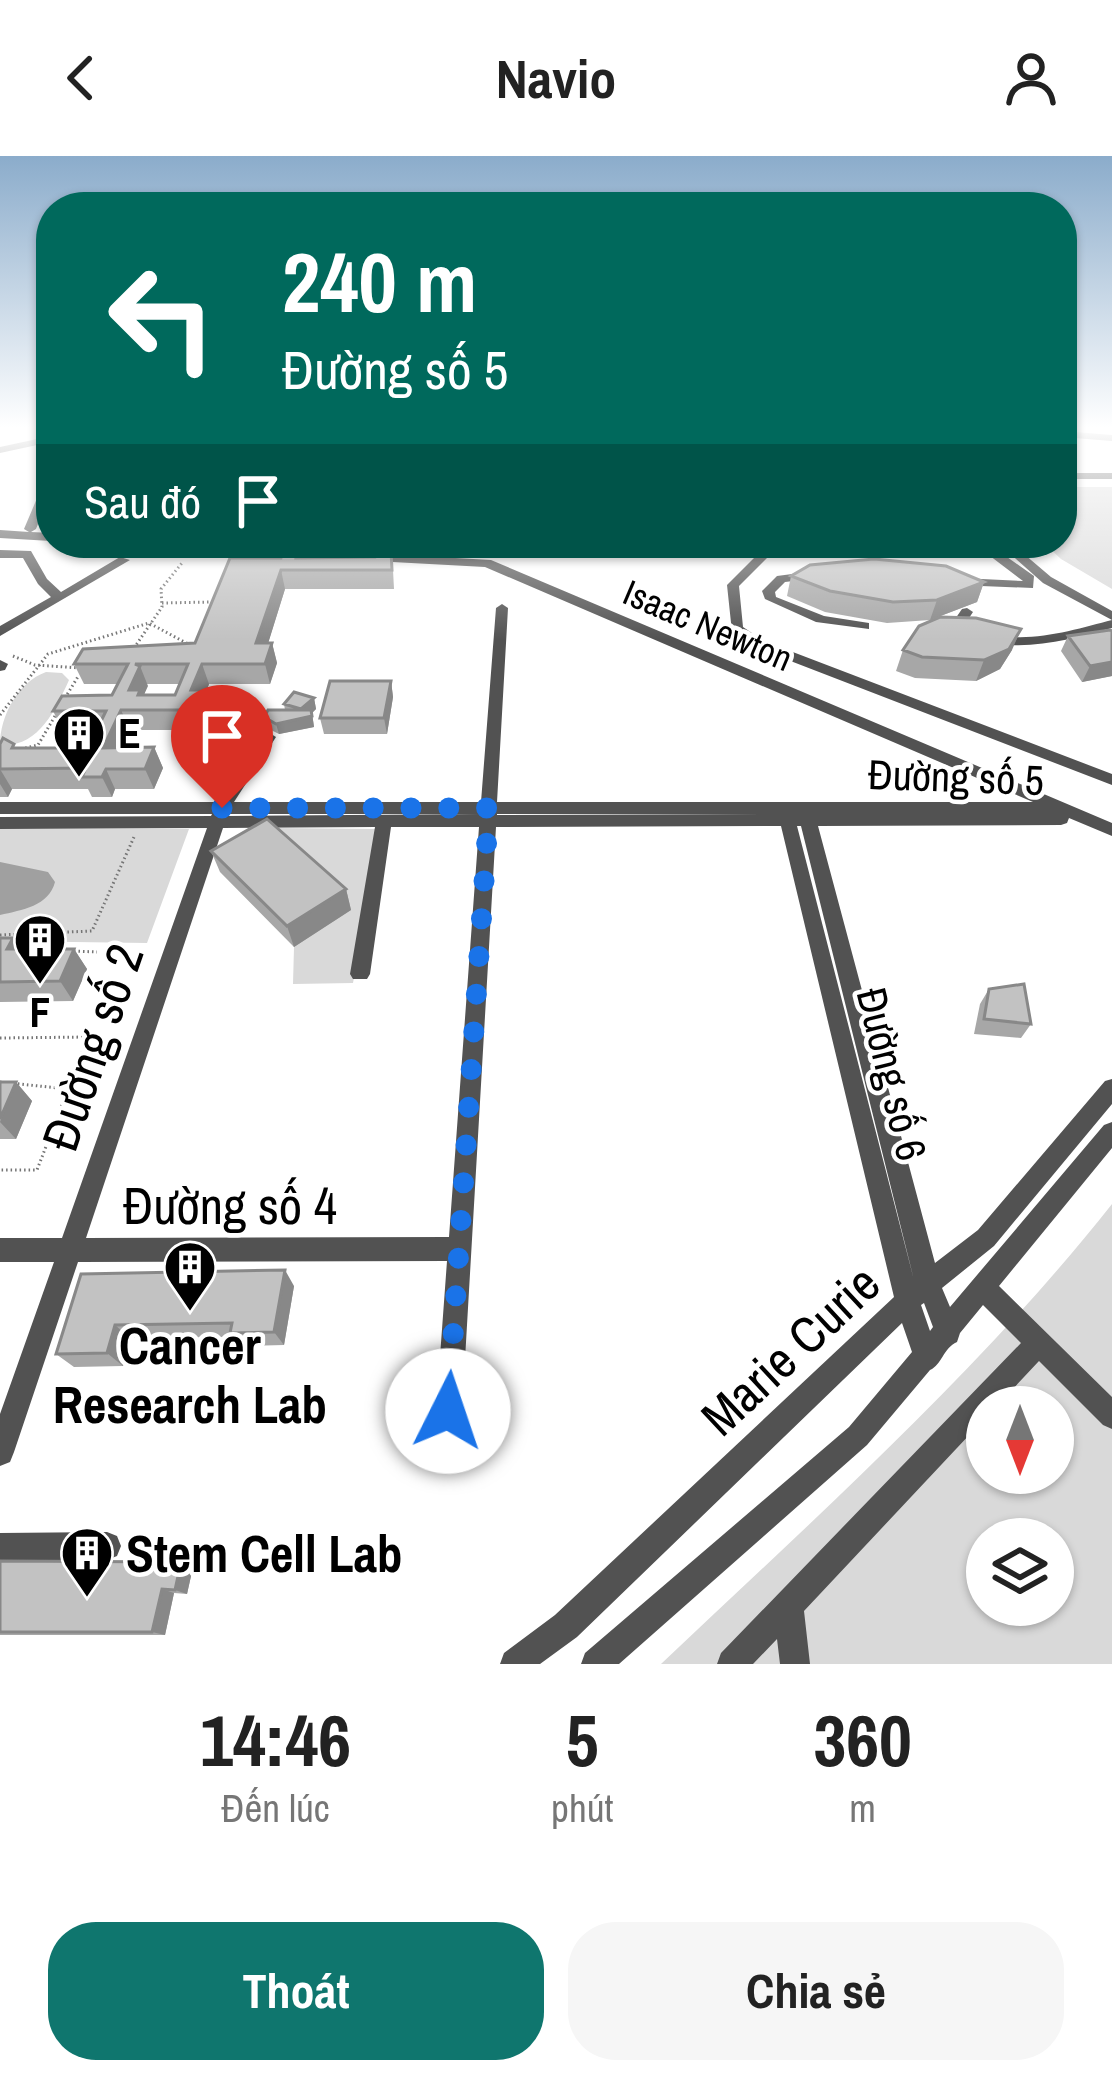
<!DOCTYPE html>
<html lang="vi">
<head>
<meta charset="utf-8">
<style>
	body { margin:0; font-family:"Archivo Narrow",sans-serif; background:#f6f6f6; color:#222; height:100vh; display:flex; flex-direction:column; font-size:45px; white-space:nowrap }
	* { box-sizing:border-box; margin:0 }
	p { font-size:39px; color:#767676 }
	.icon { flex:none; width:66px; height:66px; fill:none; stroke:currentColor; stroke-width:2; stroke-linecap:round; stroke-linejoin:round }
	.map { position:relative; height:1508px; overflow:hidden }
	.sheet { display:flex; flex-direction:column; background:#fff; flex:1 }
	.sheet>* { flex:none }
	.hud { position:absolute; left:36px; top:36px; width:1041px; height:366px; border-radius:48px; box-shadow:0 3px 9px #0004; background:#00695c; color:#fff; overflow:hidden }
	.needle { width:78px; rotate:180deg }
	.fabs { position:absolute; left:966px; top:1230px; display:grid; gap:24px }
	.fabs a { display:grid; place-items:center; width:108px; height:108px; border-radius:50%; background:#fff; box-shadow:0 3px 9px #0004; font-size:60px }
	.pin { position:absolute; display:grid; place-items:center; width:102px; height:102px; color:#fff; margin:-123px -51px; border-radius:50% 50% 50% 0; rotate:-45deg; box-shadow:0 0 12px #0007 }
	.pin .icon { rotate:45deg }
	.me { position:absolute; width:132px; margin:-66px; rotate:4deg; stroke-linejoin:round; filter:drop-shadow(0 0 9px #0008) }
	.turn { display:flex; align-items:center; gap:42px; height:252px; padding:0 48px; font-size:54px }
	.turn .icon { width:156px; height:156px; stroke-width:2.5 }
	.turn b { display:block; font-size:84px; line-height:102px }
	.then { display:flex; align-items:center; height:114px; padding:0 48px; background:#0003; gap:24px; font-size:45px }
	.eta { display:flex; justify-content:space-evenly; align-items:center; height:204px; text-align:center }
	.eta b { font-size:72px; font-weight:700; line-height:84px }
	.cta { display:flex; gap:24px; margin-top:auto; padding:24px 48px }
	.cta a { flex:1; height:138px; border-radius:48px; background:#0f766e; color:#fff; font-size:48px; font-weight:700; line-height:138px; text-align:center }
	.cta a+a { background:#f6f6f6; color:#222 }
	header { display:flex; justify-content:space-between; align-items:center; height:156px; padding:0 48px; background:#fff; font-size:54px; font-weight:700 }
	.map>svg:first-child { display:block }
	.green { fill:#d9d9d9; fill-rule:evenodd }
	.water { fill:#a0a0a0 }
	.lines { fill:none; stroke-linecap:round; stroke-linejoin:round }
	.path { stroke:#747474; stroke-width:3; stroke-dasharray:1.5 3; stroke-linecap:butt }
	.minor { fill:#525252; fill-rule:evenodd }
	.wall { fill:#a7a7a7; fill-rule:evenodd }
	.shaded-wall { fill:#888 }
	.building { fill:#c2c2c2; stroke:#888; stroke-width:3; fill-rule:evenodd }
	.route { stroke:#1a73e8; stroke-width:21; stroke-dasharray:0 37.8 }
	.labels { text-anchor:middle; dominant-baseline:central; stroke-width:9; stroke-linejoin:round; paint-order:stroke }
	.far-street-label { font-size:36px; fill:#000; stroke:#fff }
	.poi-label { font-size:42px; font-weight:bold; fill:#000; stroke:#fff; text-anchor:start }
	.street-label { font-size:42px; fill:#000; stroke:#fff }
	.near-street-label { font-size:51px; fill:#000; stroke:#fff }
	.near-poi-label { font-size:51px; font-weight:bold; fill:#000; stroke:#fff }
</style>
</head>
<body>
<header><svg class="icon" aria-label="back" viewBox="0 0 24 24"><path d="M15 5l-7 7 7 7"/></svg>Navio<svg class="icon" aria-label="person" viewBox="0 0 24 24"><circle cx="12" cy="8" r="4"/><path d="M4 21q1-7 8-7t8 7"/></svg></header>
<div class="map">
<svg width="1112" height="1508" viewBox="0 0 1112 1508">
	<rect width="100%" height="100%" fill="#fff"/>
	<path class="green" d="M1062,331H1112V433L1061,403L1044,387H1062Z
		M46,516L62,517L69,524C55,555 38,592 0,589C0,560 18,526 46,516Z
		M276,672L380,673L353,827L293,828L294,791Z
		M0,673H189L147,787L0,785Z
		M1112,1048V1508H661C816,1361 980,1215 1112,1048ZM987,1251H1053V1317H987ZM987,1383H1053V1449H987Z"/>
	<path class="water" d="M0,706L48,716L55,726C49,750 22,754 0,759Z"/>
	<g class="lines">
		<path class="path" d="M162,447L211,446
			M134,492L162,451L161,433L182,407
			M13,500L35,509L80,512
			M65,542L79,519
			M0,559L48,498L149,467L190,489
			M21,593L38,589L55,560
			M0,779L92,775L134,681
			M74,795L97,796
			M0,882L88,881L69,931
			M0,926L68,933L37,1014H0"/>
		<path class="minor" d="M1062,275L1112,279V285L1062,281Z
			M51,280V286L0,297V291Z
			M1062,317H1112V323H1062Z
			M51,318V335L36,373L31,376L51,377V385L0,382V374L29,376L24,373L46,321Z
			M113,387H185L491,404L1112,667V680L1069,662L1067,667L1061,669L818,670L935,1107L978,1074L1105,925L1112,923V948L994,1090L942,1132L950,1151L1104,969L1112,966V992L999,1130L1112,1241V1273L1103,1269L1039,1205L996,1251H987V1260L804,1455L810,1508H780L777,1483L753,1508H717L721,1497L1021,1187L983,1149L960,1177L957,1186C943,1192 942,1209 930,1214L867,1289L619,1508H581L585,1497L849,1271L912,1196L902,1167L577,1481L540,1508H500L504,1497L555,1459L894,1141L781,670L496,671L462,1255L458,1264L449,1268L440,1264L436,1255L447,1105L78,1106L14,1296L10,1306L0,1310V1258L54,1106H0V1082H62L207,672L0,673V661L211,660L212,658H0V646H217L263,578L268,576L276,581L234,646H481L496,452L502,448L508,452L497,646H1033L485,411L119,391ZM228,658H480L227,660ZM497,658H778L497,659ZM797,670H801L914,1124ZM375,671L350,818L353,823H367L370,818L391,671H479L449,1081L86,1082L223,672ZM924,1147L933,1171L930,1175L921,1149Z
			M769,387H782L739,430L743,471L764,485L1112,618V629L754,491L732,476L727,429Z
			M973,387H987L1034,420L1033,432L957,429L955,426L961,422L1023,425Z
			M998,387H1011L1051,421L1112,455V464L1043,427Z
			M0,394L31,395L47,423L61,436L120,401L130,404L0,480V470L51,441L38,428L23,402H0Z
			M815,415L819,416V422L785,426L775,436L776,441L824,460L869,467V473L816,466L765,443L762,435L777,420Z
			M967,452L973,456L967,465C1005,496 1069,475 1112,464V472C1064,485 993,506 953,466L962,453Z
			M0,504L8,508L5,514L0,515Z
			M107,1376L117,1380L121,1390L117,1400L107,1404L0,1405V1377Z"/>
	</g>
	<path class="wall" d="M529,387H633V393H529Z
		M230,402H298L393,414L394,433H285L268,487H272L277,507L270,528H209L205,539L244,559L239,574H130L122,592L154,591L163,612L154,633H115L112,641H92L88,633H12L8,641H0V588L17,592H88L96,575H63L53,555L112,539L118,528H84L74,508L195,487ZM147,528H179L175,539H144Z
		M791,420L984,426L977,446L930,464L887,467L825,456L787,440Z
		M1112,475V520L1082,526L1061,495L1068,480Z
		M903,494H1012L1000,513L976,525L915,522L896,515Z
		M391,525L393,541L387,578H324L320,562Z
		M314,542L316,553L312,557L314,571L279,578L267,572L264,561L285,554L284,548Z
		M211,695L346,733L351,754L294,791L220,716Z
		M0,782H13L20,793H74L87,813L73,845L0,846Z
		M989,833L1031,868L1021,882L974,878L980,848Z
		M0,926H16L32,945L16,983H0Z
		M81,1118L294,1130L284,1189L241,1190L233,1181L130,1182L123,1210L74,1211L56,1198Z
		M0,1405L181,1406L193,1411L187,1438L174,1437L165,1479H0Z"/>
	<path class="shaded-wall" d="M281,414L285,433L262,507L256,487Z
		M984,426L977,446L930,464L937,444Z
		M1021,473L1012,494L1000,513L976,525L984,504Z
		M272,487L277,507L270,528L265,508Z
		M1112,506V520L1082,526L1090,510Z
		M202,508L209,528L205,539L210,554L191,534Z
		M140,510L148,530L143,541L129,534Z
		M391,525L393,541L387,578L384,562Z
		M237,539L244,559L239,574L232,554Z
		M314,542L316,553L312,557L314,571L279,578L276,568L303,562L301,553Z
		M121,554L130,574L112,612L103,592Z
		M154,591L163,612L154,633L145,613Z
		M0,613L12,633L8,641L0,628Z
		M106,613L115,633L112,641L102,621Z
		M346,733L351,754L294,791L287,770Z
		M13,782L27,802L7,793Z
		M74,793L87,813L73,845L60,825Z
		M16,926L32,945L16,983L0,966Z
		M285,1114L294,1130L284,1189L274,1176Z
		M115,1169L130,1182L123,1210L107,1197Z
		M181,1406L193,1411L187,1438L175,1434Z
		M162,1433L174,1437L165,1479L152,1476Z"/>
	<path class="building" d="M377,395H391L392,414H281L256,487H272L265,508H202L191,534H203L201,539H237L232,554H121L103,592L154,591L145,613H106L102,621H82L86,612L0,613V588L3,582L14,588L12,592H88L106,555H53L62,540L112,539L128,508H74L83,493L195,487L230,402H281L283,397H297L296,402L375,401ZM135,508H188L175,539H138L140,534H129L140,510Z
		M874,403L946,410L984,426L937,444L893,446L830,435L791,420L810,409Z
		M940,461L976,462L1021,473L1009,493L984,504L922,501L903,494L919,470Z
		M1110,474L1112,475V506L1090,510L1068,480Z
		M330,525H391L384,562H320Z
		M294,536L314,542L301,553L284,548Z
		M268,554H311L312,560L276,568L264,561Z
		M267,663L346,733L287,770L211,695Z
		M0,782H13L7,793H74L60,825L0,826Z
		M1024,828L1031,868L984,863L989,833Z
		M0,926H16L0,963Z
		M285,1114L274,1176L230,1177L232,1167L115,1169L107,1197L56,1198L81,1118Z
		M0,1405L181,1406L175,1434L162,1433L152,1476H0Z"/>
	<linearGradient id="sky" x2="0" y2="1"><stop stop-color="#8baccb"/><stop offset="0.56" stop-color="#fff"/><stop offset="1" stop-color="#fff" stop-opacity="0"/></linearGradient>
	<rect width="1112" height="484" fill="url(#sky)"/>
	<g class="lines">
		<path class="route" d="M222,652H489L448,1255"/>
	</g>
	<defs>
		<g id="building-pin" transform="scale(2.7)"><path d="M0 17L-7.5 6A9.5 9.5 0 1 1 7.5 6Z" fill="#000" stroke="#fff"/><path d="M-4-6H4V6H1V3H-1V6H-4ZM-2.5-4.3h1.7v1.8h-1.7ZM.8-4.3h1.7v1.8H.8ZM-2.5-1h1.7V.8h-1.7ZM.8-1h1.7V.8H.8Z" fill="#fff"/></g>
	</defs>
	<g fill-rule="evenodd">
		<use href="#building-pin" x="79" y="577"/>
		<use href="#building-pin" x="40" y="784"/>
		<use href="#building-pin" x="190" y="1111"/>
		<use href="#building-pin" x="87" y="1397"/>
	</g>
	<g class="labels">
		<g class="far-street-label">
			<text transform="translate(708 469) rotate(23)">Isaac Newton</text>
		</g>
		<g class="poi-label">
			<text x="118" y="577">E</text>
			<text x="40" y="856" text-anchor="middle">F</text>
		</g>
		<g class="street-label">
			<text transform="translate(956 621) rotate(2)">Đường số 5</text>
			<text transform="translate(892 918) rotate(76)">Đường số 6</text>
		</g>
		<g class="near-street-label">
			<text transform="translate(92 891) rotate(-71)">Đường số 2</text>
			<text x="230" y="1049">Đường số 4</text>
			<text transform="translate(790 1194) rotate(-43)">Marie Curie</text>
		</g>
		<g class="near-poi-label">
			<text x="190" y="1189">Cancer<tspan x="190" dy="59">Research Lab</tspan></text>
			<text x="126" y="1397" text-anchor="start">Stem Cell Lab</text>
		</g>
	</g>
</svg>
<div class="fabs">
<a><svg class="needle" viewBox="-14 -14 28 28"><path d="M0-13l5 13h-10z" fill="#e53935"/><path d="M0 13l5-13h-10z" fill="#767676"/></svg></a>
<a><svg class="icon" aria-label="layers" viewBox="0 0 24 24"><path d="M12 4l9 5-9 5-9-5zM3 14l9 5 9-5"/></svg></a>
</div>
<div class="pin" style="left:222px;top:652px;background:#d93025"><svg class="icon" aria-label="arrive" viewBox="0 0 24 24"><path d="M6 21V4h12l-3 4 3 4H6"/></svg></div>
<svg class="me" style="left:448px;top:1255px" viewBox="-20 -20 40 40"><circle r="19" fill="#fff"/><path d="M0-13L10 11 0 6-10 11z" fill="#1a73e8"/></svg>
<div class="hud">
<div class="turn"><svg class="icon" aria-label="left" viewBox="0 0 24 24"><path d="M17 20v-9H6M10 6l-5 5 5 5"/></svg><div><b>240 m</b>Đường số 5</div></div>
<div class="then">Sau đó<svg class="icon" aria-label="arrive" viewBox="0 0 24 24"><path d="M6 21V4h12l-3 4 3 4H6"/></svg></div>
</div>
</div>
<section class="sheet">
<div class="eta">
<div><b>14:46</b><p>Đến lúc</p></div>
<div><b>5</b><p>phút</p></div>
<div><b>360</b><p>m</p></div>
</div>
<div class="cta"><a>Thoát</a><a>Chia sẻ</a></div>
</section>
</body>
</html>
